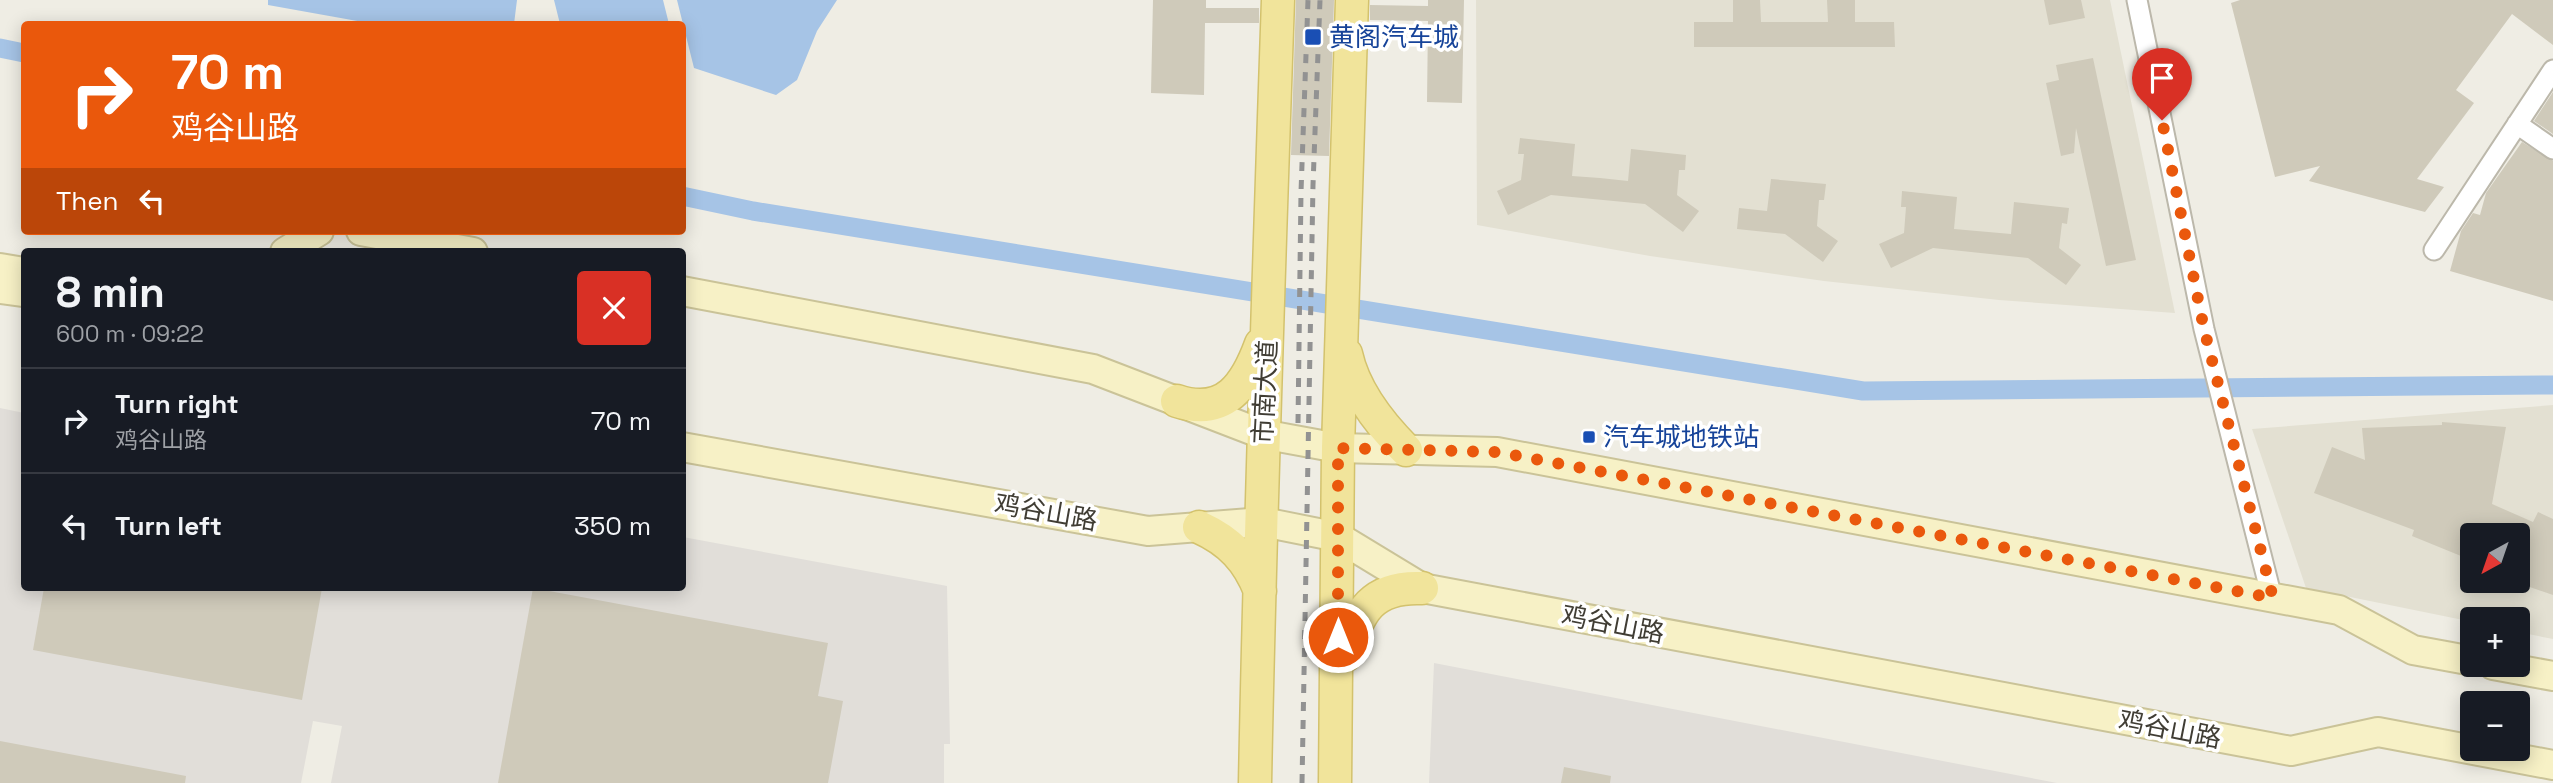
<!DOCTYPE html>
<html lang="en">
<head>
<meta charset="utf-8">
<style>
	body { margin:0; font-family:"Space Grotesk","Noto Sans SC",sans-serif; background:#20242c; color:#f1f3f6; height:100vh; display:flex; flex-direction:column; font-size:26px; white-space:nowrap }
	* { box-sizing:border-box; margin:0 }
	p { font-size:23px; color:#9ea1a6 }
	.icon { flex:none; width:38px; height:38px; fill:none; stroke:currentColor; stroke-width:2; stroke-linecap:round; stroke-linejoin:round }
	.map { position:relative; flex:1; overflow:hidden }
	.panel { position:absolute; left:21px; top:248px; width:665px; height:343px; display:flex; flex-direction:column; background:#171b24; border-radius:7px; box-shadow:0 4px 18px #0003 }
	.panel>* { flex:none }
	.banner { position:absolute; left:21px; top:21px; width:665px; height:214px; border-radius:7px; box-shadow:0 4px 18px #0003; background:#ea580c; color:#fff; overflow:hidden }
	.needle { width:46px; rotate:220deg }
	.buttons { position:absolute; left:2460px; top:523px; display:grid; gap:14px }
	.buttons a { display:grid; place-items:center; width:70px; height:70px; border-radius:7px; background:#171b24; box-shadow:0 4px 18px #0003; font-size:35px }
	.pin { position:absolute; display:grid; place-items:center; width:60px; height:60px; color:#fff; margin:-72px -30px; border-radius:50% 50% 50% 0; rotate:-45deg; box-shadow:0 0 7px #0007 }
	.pin .icon { rotate:45deg }
	.me { position:absolute; width:77px; margin:-38px; rotate:0deg; stroke-linejoin:round; filter:drop-shadow(0 0 5px #0008) }
	.turn { display:flex; align-items:center; gap:24px; height:147px; padding:0 35px; font-size:32px }
	.turn .icon { width:91px; height:91px; stroke-width:2.5 }
	.turn b { display:block; font-size:49px; line-height:60px }
	.then { display:flex; align-items:center; height:66px; padding:0 35px; background:#0003; gap:14px; font-size:26px }
	.round { display:grid; place-items:center; flex:none; width:74px; height:74px; border-radius:7px; background:#20242c }
	.overview { display:flex; align-items:center; justify-content:space-between; height:119px; padding:0 35px }
	h1 { font-size:42px; font-weight:700; line-height:52px }
	ul { padding:0; list-style:none }
	li { display:flex; align-items:center; gap:21px; height:105px; padding:0 35px; border-top:2px solid #363941 }
	li div { flex:1 }
	li b { display:block; font-size:26px }
	li em { font-style:normal }
	.map>svg:first-child { display:block }
	.residential { fill:#e3e0d2; fill-rule:evenodd }
	.industrial { fill:#e1ded9 }
	.water { fill:#a6c4e6 }
	.lines { fill:none; stroke-linecap:round; stroke-linejoin:round }
	.canal { stroke:#a6c4e6; stroke-width:19 }
	.building { fill:#cfcaba }
	.minor-casing { stroke:#bcb8ab; stroke-width:23 }
	.secondary-casing { stroke:#cac398; stroke-width:32 }
	.primary-casing { stroke:#d3c26d; stroke-width:35 }
	.minor { stroke:#fff; stroke-width:19 }
	.secondary { stroke:#f7f1c6; stroke-width:28 }
	.primary { stroke:#f1e49b; stroke-width:32 }
	.rail { stroke:#929292; stroke-width:5; stroke-dasharray:9 9; stroke-linecap:butt }
	.route { stroke:#ea580c; stroke-width:12; stroke-dasharray:0 21.6 }
	.transit-dot { fill:#1a4fb4; stroke:#fff; stroke-width:2.5 }
	.labels { text-anchor:middle; dominant-baseline:central; stroke-width:7; stroke-linejoin:round; paint-order:stroke }
	.transit-label { font-size:26px; fill:#164399; stroke:#fff; text-anchor:start }
	.street-label { font-size:26px; fill:#403d34; stroke:#fff }
</style>
</head>
<body>
<div class="map">
<svg width="2553" height="783" viewBox="0 0 2553 783">
	<rect width="100%" height="100%" fill="#efede4"/>
	<path class="residential" d="M1476,0H2110L2175,313L1999,300L1824,281L1650,256L1477,225Z
		M2553,405V639L2518,632V620H2473V622L2306,588L2252,429ZM2473,536H2518V581H2473Z"/>
	<path class="industrial" d="M0,408L24,413V588H682L683,537L947,586L950,744H944V783H331L342,726L313,721L301,783H0Z
		M1434,663L2057,783H1429Z"/>
	<path class="water" d="M268,0H517L514,24H374L268,5Z
		M554,0H663L669,24H560Z
		M677,0H837L817,31L797,80L776,95L694,68Z"/>
	<g class="lines">
		<path class="canal" d="M0,48L24,53
			M682,196L753,211L1863,391L2553,385"/>
	</g>
	<path class="building" d="M1153,0H1206V8H1259V23H1205L1204,95L1151,93Z
		M1296,0H1334L1329,156L1291,155Z
		M1428,0H1464L1462,103L1427,102L1428,21L1370,20V5L1428,6Z
		M1733,0H1760L1761,22H1828L1827,0H1855V22H1894L1895,47H1694V22H1733Z
		M2044,0H2081L2085,18L2049,25Z
		M2240,0H2553V45L2512,14L2456,90L2474,103L2417,179L2444,187L2425,212L2309,181L2320,166L2275,177L2231,3Z
		M2093,58L2136,260L2106,266L2076,128L2074,153L2061,156L2046,83L2059,80L2056,65Z
		M2553,92V134L2534,121Z
		M1520,138L1575,144L1572,176L1600,178L1628,181L1631,149L1686,155L1685,170H1679L1677,195L1699,211L1683,232L1645,204L1551,195L1508,215L1497,191L1521,180L1524,154H1518Z
		M2522,142L2553,161V301L2450,271L2461,231L2473,213L2480,215L2486,193Z
		M1771,179L1826,184L1824,200H1819L1817,226L1838,241L1823,262L1785,234L1737,229L1739,208L1767,211Z
		M1902,191L1957,197L1954,229L2011,234L2014,202L2069,208L2067,224L2062,223L2059,248L2081,265L2066,285L2028,258L1933,248L1891,268L1879,244L1904,233L1906,207H1901Z
		M2442,422L2506,427L2492,504L2533,522L2538,512L2553,519V595L2518,583V536H2473V556L2462,552L2461,556L2412,536L2414,530L2314,493L2332,447L2365,460L2362,428L2442,425Z
		M44,588H322L302,700L33,650Z
		M533,588L828,643L818,696L843,701L828,783H498Z
		M0,741L186,776L185,783H0Z
		M1564,767L1611,776L1610,783H1561Z"/>
	<g class="lines">
		<g class="minor-casing">
			<path id="minor" d="M2137,0L2204,329L2272,598
				M2517,124L2553,149
				M2434,250L2553,70"/>
		</g>
		<g class="secondary-casing">
			<path id="secondary" d="M361,231L473,252
				M285,252L319,231
				M0,268L24,272
				M0,289L24,292
				M682,291L1093,369L1262,434L1338,448L1497,452L2339,610L2413,650L2473,661
				M682,447L1148,531L1263,522L1338,537L1422,588L2291,751L2378,732L2553,765
				M2493,665L2553,676"/>
		</g>
		<g class="primary-casing">
			<path id="primary" d="M1346,354C1354,391 1380,424 1406,450
				M1177,401C1225,417 1246,385 1261,344
				M1199,527C1230,541 1248,560 1260,591
				M1346,655C1358,611 1372,586 1422,588
				M1255,783C1260,522 1269,261 1278,0
				M1335,783L1338,448L1352,0"/>
		</g>
		<use href="#minor" class="minor"/>
		<use href="#secondary" class="secondary"/>
		<use href="#primary" class="primary"/>
		<path class="rail" d="M1298,423L1301,192L1308,0
			M1302,783L1313,185L1320,0"/>
	</g>
	<g class="lines">
		<path class="route" d="M1338,637V448L1497,452L2273,598L2204,329L2162,120"/>
	</g>
	<g class="transit-dot">
		<rect x="1304" y="28" width="18" height="18" rx="3.5"/>
		<rect x="1582" y="430" width="14" height="14" rx="3.5"/>
	</g>
	<g class="labels">
		<g class="transit-label">
			<text x="1329" y="37">黄阁汽车城</text>
			<text x="1603" y="437">汽车城地铁站</text>
		</g>
		<g class="street-label">
			<text transform="translate(1265 392) rotate(-87)">市南大道</text>
			<text transform="translate(1046 512) rotate(10)">鸡谷山路</text>
			<text transform="translate(1613 624) rotate(11)">鸡谷山路</text>
			<text transform="translate(2170 729) rotate(11)">鸡谷山路</text>
		</g>
	</g>
</svg>
<div class="buttons">
<a><svg class="needle" viewBox="-14 -14 28 28"><path d="M0-13l5 13h-10z" fill="#e53935"/><path d="M0 13l5-13h-10z" fill="#9ea1a6"/></svg></a>
<a>+</a>
<a>−</a>
</div>
<div class="pin" style="left:2162px;top:120px;background:#d93025"><svg class="icon" aria-label="arrive" viewBox="0 0 24 24"><path d="M6 21V4h12l-3 4 3 4H6"/></svg></div>
<svg class="me" style="left:1338px;top:637px" viewBox="-20 -20 40 40"><circle r="17" fill="#ea580c" stroke="#fff" stroke-width="3"/><path d="M0-11L8 9 0 5-8 9z" fill="#fff"/></svg>
<div class="banner">
<div class="turn"><svg class="icon" aria-label="right" viewBox="0 0 24 24"><path d="M7 20v-9h11M14 6l5 5-5 5"/></svg><div><b>70 m</b>鸡谷山路</div></div>
<div class="then">Then<svg class="icon" aria-label="left" viewBox="0 0 24 24"><path d="M17 20v-9H6M10 6l-5 5 5 5"/></svg></div>
</div>
<section class="panel">
<div class="overview"><div><h1>8 min</h1><p>600 m · 09:22</p></div><a class="round" style="background:#d93025;color:#fff"><svg class="icon" aria-label="close" viewBox="0 0 24 24"><path d="M6 6l12 12M18 6L6 18"/></svg></a></div>
<ul>
<li><svg class="icon" aria-label="right" viewBox="0 0 24 24"><path d="M7 20v-9h11M14 6l5 5-5 5"/></svg><div><b>Turn right</b><p>鸡谷山路</p></div><em>70 m</em></li>
<li><svg class="icon" aria-label="left" viewBox="0 0 24 24"><path d="M17 20v-9H6M10 6l-5 5 5 5"/></svg><div><b>Turn left</b></div><em>350 m</em></li>
</ul>
</section>
</div>
</body>
</html>
